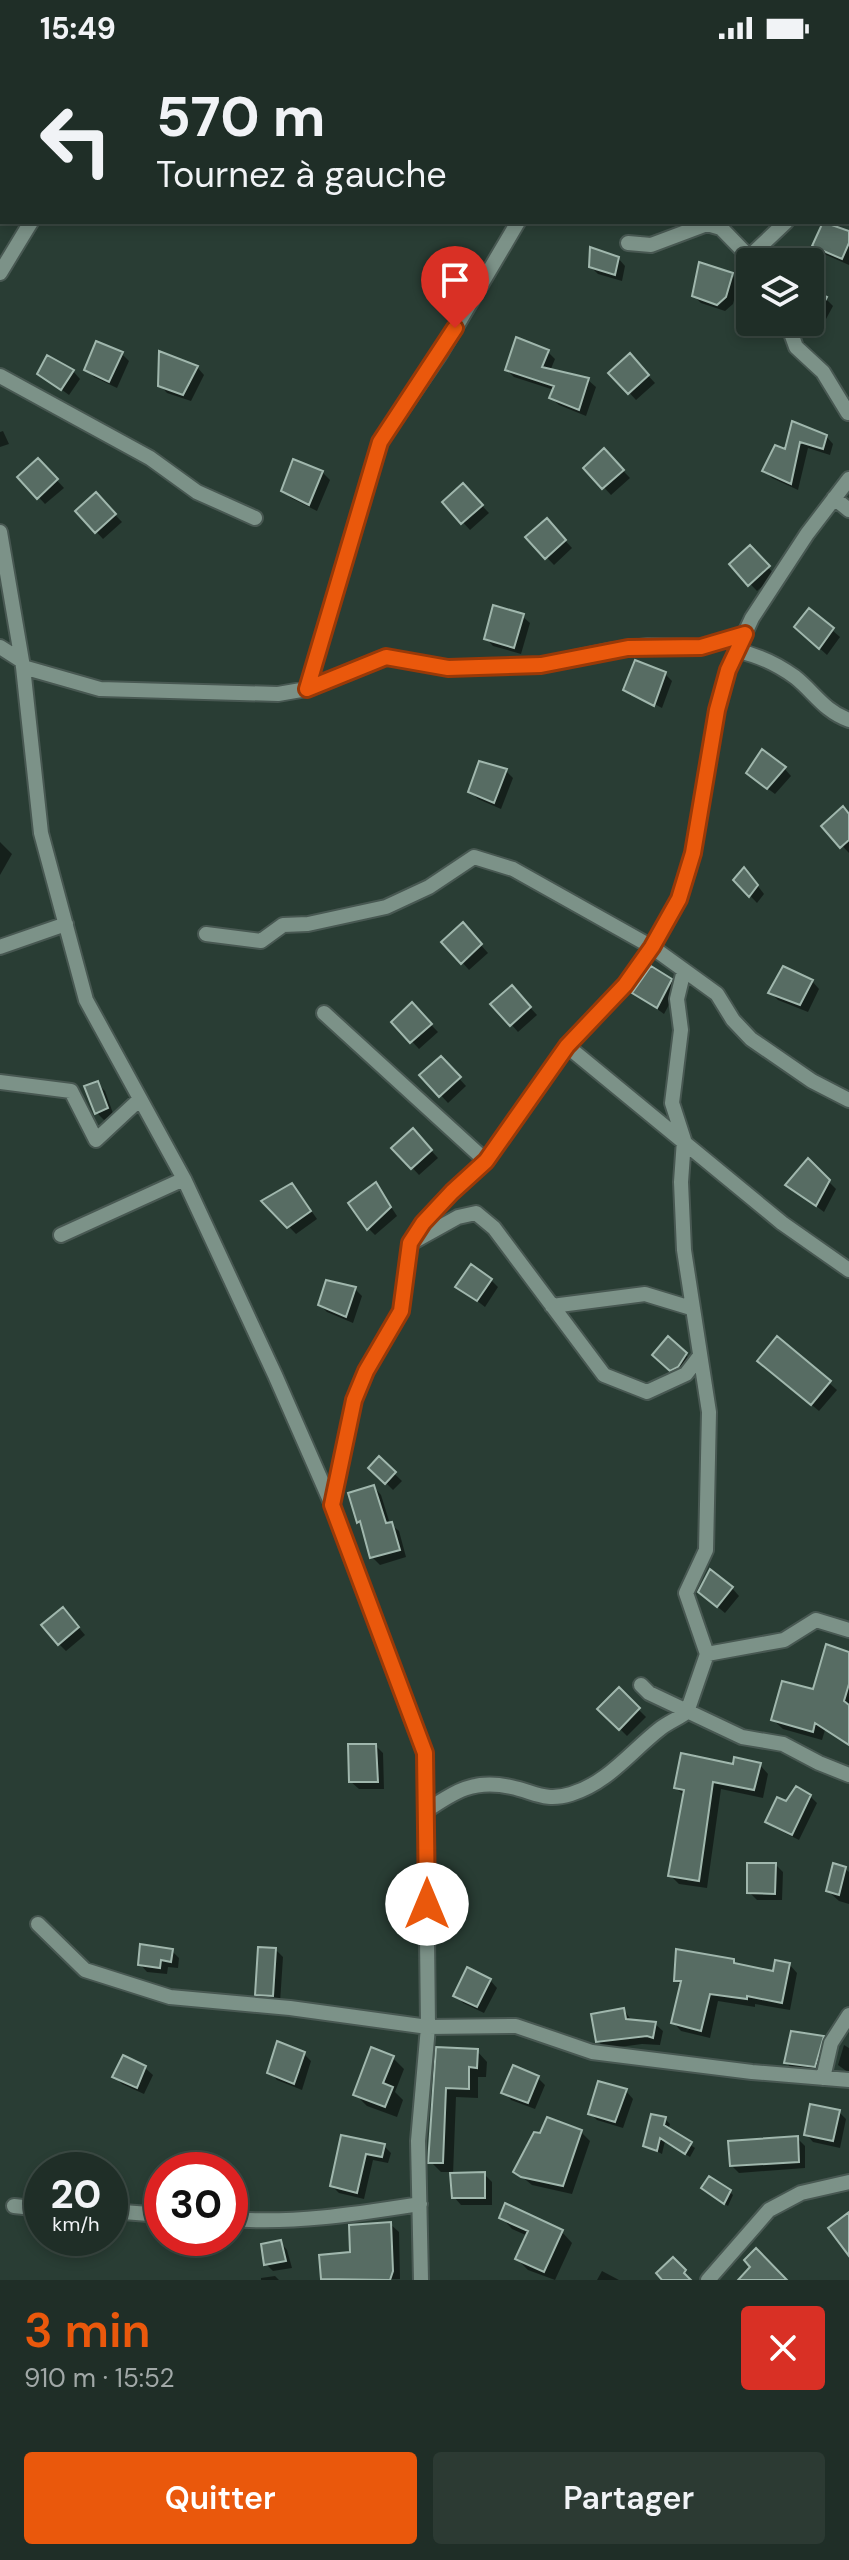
<!DOCTYPE html>
<html lang="fr">
<head>
<meta charset="utf-8">
<style>
	body { margin:0; font-family:"DM Sans",sans-serif; background:#2c3a33; color:#f1f3f6; height:100vh; display:flex; flex-direction:column; font-size:30px; white-space:nowrap }
	* { box-sizing:border-box; margin:0 }
	p { font-size:26px; color:#a1a8a7 }
	.icon { flex:none; width:44px; height:44px; fill:none; stroke:currentColor; stroke-width:2; stroke-linecap:round; stroke-linejoin:round }
	.map { position:relative; height:2224px; overflow:hidden }
	.details { display:flex; flex-direction:column; background:#1f2e27; flex:1 }
	.details>* { flex:none }
	.top-card { position:absolute; left:0px; top:0px; width:850px; height:168px; box-shadow:0 4px 12px #0003,0 0 0 2px #3c4a44; background:#1f2e27; color:#f1f3f6; overflow:hidden }
	.controls { position:absolute; left:736px; top:192px; display:grid; gap:16px }
	.controls a { display:grid; place-items:center; width:88px; height:88px; border-radius:8px; background:#1f2e27; box-shadow:0 4px 12px #0003,0 0 0 2px #3c4a44; font-size:40px }
	.speed { position:absolute; left:24px; top:2096px; display:flex; gap:16px; font-size:40px; font-weight:700; text-align:center }
	.speed>* { display:grid; place-content:center; width:104px; height:104px; border-radius:50%; background:#1f2e27; box-shadow:0 4px 12px #0003,0 0 0 2px #3c4a44; line-height:1 }
	.speed small { font-size:20px; font-weight:400 }
	.speed .limit { border:12px solid #d22; background:#fff; color:#111 }
	.pin { position:absolute; display:grid; place-items:center; width:68px; height:68px; color:#fff; margin:-82px -34px; border-radius:50% 50% 50% 0; rotate:-45deg; box-shadow:0 0 8px #0007 }
	.pin .icon { rotate:45deg }
	.me { position:absolute; width:88px; margin:-44px; rotate:0deg; stroke-linejoin:round; filter:drop-shadow(0 0 6px #0008) }
	.turn { display:flex; align-items:center; gap:28px; height:168px; padding:0 24px; font-size:36px }
	.turn .icon { width:104px; height:104px; stroke-width:2.5 }
	.turn b { display:block; font-size:56px; line-height:68px }
	.round { display:grid; place-items:center; flex:none; width:84px; height:84px; border-radius:8px; background:#2c3a33 }
	.overview { display:flex; align-items:center; justify-content:space-between; height:136px; padding:0 24px }
	h1 { font-size:48px; font-weight:600; line-height:60px; color:#ea580c }
	.action { display:flex; gap:16px; margin-top:auto; padding:16px 24px }
	.action a { flex:1; height:92px; border-radius:8px; background:#ea580c; color:#fff; font-size:32px; font-weight:600; line-height:92px; text-align:center }
	.action a+a { background:#2c3a33; color:#f1f3f6 }
	.status { display:flex; justify-content:space-between; align-items:center; height:56px; padding:0 40px; background:#1f2e27; direction:ltr }
	.status svg { height:22px; fill:currentColor }
	.map>svg:first-child { display:block }
	.shadow { fill:#0007 }
	.building { fill:#576c63; stroke:#a0b7ad; stroke-width:2 }
	.lines { fill:none; stroke-linecap:round; stroke-linejoin:round }
	.street-casing { stroke:#485852; stroke-width:18 }
	.street { stroke:#7c9288; stroke-width:14 }
	.route-casing { stroke:#983908; stroke-width:20 }
	.route { stroke:#ea580c; stroke-width:14 }
</style>
</head>
<body>
<div class="status"><b>15:49</b><svg viewBox="0 0 49 12"><path d="M0 12V9h3v3zM5 12V6h3v6zM10 12V3h3v9zM15 12V0h3v12zM26 1h20v11H26zM47 4h2v5h-2z"/></svg></div>
<div class="map">
<svg width="849" height="2224" viewBox="0 0 849 2224">
	<rect width="100%" height="100%" fill="#293d34"/>
	<path class="shadow" d="M46,0H80L81,2H48Z
		M752,0H808L751,2Z
		M849,177V209L822,197L815,190Z
		M618,202L625,210L622,225L598,218L591,211Z
		M731,219L739,226L733,248L725,255L701,247L694,240Z
		M810,235L825,242L833,250L818,278L801,266H810Z
		M97,288L122,298L129,305L117,332L94,321L87,313Z
		M548,296L555,303L550,315L588,324L596,331L586,360L559,349L551,342L554,334L514,321L507,314Z
		M630,300L655,327L636,344L611,317Z
		M48,302L73,315L80,323L69,339L39,317Z
		M197,311L204,319L191,345L167,337L160,329Z
		M793,368L826,380L833,388L830,399L808,392L798,434L772,422L765,415L786,395Z
		M3,375L9,388L0,391V376Z
		M604,395L630,422L611,439L586,412Z
		M38,404L64,432L45,448L20,421Z
		M322,416L330,424L317,455L291,442L283,435Z
		M463,430L489,457L470,474L445,447Z
		M96,439L122,466L103,483L78,456Z
		M547,465L572,492L554,509L528,482Z
		M750,491L775,519L757,535L731,508Z
		M522,560L530,567L521,598L493,590L486,582Z
		M832,574L840,581L827,599L804,578Z
		M664,617L672,625L662,652L631,636V640L625,634Z
		M784,712L791,720L775,738L756,724Z
		M506,715L513,722L501,753L478,743L471,736Z
		M849,760V797L824,770Z
		M0,786L12,798L0,819Z
		M751,821L764,838L757,847L735,824Z
		M463,869L488,897L469,914L444,886Z
		M670,924L678,932L664,958L634,936Z
		M812,925L819,933L808,956L778,944L771,937Z
		M512,932L537,959L518,976L493,948Z
		M412,949L438,976L419,993L394,966Z
		M441,1003L466,1030L448,1047L422,1019Z
		M97,1027L105,1035L114,1060L104,1064L96,1056Z
		M413,1075L438,1102L419,1119L394,1092Z
		M808,1105L836,1133L824,1156L788,1129Z
		M376,1128L397,1160L375,1179L368,1172Z
		M299,1137L317,1163L296,1178L264,1145Z
		M491,1224L498,1231L485,1251L458,1230Z
		M355,1233L362,1240L353,1267L327,1256L320,1249Z
		M778,1282L837,1334L819,1355L767,1312Z
		M669,1283L693,1306L679,1321L662,1307Z
		M379,1403L402,1425L393,1434L371,1412Z
		M374,1431L381,1439L390,1468L399,1475L406,1501L380,1509L372,1501L364,1470L359,1465Z
		M732,1532L739,1540L725,1557L708,1543Z
		M70,1561L85,1579L66,1595L59,1588Z
		M849,1598V1690L825,1674L822,1684L783,1673L773,1664L814,1635Z
		M619,1634L646,1661L627,1680L600,1653Z
		M376,1690L383,1697L384,1733H359L351,1726Z
		M760,1709L768,1718L763,1742L721,1733L707,1832L679,1828L670,1819L685,1740L676,1732L734,1711Z
		M810,1740L817,1747L799,1784L775,1772L768,1766L787,1748Z
		M776,1809L783,1816L782,1844H757L749,1836Z
		M845,1813L849,1816V1848L839,1845L828,1835Z
		M276,1894L283,1901L280,1947L264,1945L257,1938Z
		M172,1895L179,1902L178,1912L168,1911L167,1918L147,1916L140,1908Z
		M733,1905L739,1910L774,1917L789,1908L797,1917L790,1954L755,1948V1951L718,1945L710,1982L681,1975L673,1966L682,1930L676,1924Z
		M490,1924L497,1932L484,1957L463,1947L456,1939Z
		M624,1954L632,1965L655,1968L663,1975L660,1989L642,1988L605,1993L598,1985Z
		M823,1982L830,1989L822,2018L793,2014L786,2006Z
		M844,1989L849,1992V2017L838,2009Z
		M438,1993L477,1995L487,2006L486,2021H478V2042L456,2041L453,2119L484,2118L492,2126V2149H461L454,2141L452,2116H441L431,2106Z
		M304,1998L311,2005L302,2034L277,2024L270,2016Z
		M393,2002L404,2013L395,2036L403,2044L397,2061L367,2050L355,2038Z
		M145,2012L153,2019L144,2038L122,2028L115,2021Z
		M538,2022L545,2029L535,2053L511,2044L504,2036Z
		M626,2035L633,2043L623,2072L597,2064L590,2057Z
		M839,2056L846,2063L840,2092L813,2086L806,2078Z
		M665,2063L670,2068L668,2074L695,2092L690,2101L665,2085L662,2098L645,2089Z
		M581,2076L590,2085L572,2138L532,2129L516,2116Z
		M342,2082L384,2090L391,2097L388,2107L373,2104L364,2143L339,2137L332,2130Z
		M797,2082L805,2090V2112L739,2117L732,2110Z
		M706,2135L730,2136L733,2139L728,2150Z
		M502,2162L562,2176L572,2187L555,2224L528,2214L517,2203L528,2180L512,2173Z
		M390,2168L399,2176L400,2223L323,2224L321,2201L352,2198Z
		M280,2186L287,2194L292,2212L273,2215L266,2208Z
		M602,2215L619,2224H597Z
		M275,2220L279,2224H261V2222Z"/>
	<path class="building" d="M823,166L849,175V187L842,203L812,190Z
		M590,191L619,201L615,219L589,211Z
		M699,206L733,217L726,241L717,249L692,240Z
		M810,233L827,241L810,274Z
		M516,281L549,294L542,311L589,322L579,354L549,342L554,330L505,314Z
		M96,285L123,296L109,326L84,314Z
		M159,295L198,310L183,339L158,330Z
		M630,297L649,319L628,338L608,317Z
		M47,299L74,314L61,334L37,318Z
		M792,365L827,379L823,393L800,386L791,428L762,415L775,389L785,393Z
		M604,392L624,414L602,433L583,412Z
		M38,402L58,423L37,443L17,421Z
		M293,403L323,415L309,449L281,435Z
		M463,427L483,449L461,468L442,446Z
		M96,436L116,458L95,477L75,455Z
		M547,462L566,484L545,503L525,481Z
		M750,489L770,510L748,530L729,508Z
		M493,549L524,558L514,592L484,583Z
		M809,552L834,572L819,593L794,571Z
		M635,604L666,616L654,650L623,634Z
		M762,693L786,711L767,733L746,717Z
		M479,705L507,713L494,747L468,736Z
		M843,750L849,758V784L840,792L821,770Z
		M744,811L758,829L749,841L733,824Z
		M463,866L482,888L461,908L441,886Z
		M651,910L672,923L657,952L632,937Z
		M783,910L813,924L800,949L768,937Z
		M512,929L531,951L510,970L490,948Z
		M412,946L432,968L410,987L391,966Z
		M441,1000L461,1021L439,1041L419,1019Z
		M98,1025L108,1052L95,1058L84,1030Z
		M413,1072L432,1094L411,1113L391,1092Z
		M808,1102L830,1124L816,1150L785,1129Z
		M376,1126L391,1151L367,1174L348,1147Z
		M292,1127L311,1155L287,1172L261,1145Z
		M471,1208L492,1223L477,1245L455,1231Z
		M326,1224L356,1231L346,1261L318,1249Z
		M668,1280L687,1297L678,1311L670,1315L652,1299Z
		M777,1280L831,1325L811,1349L757,1305Z
		M379,1400L396,1416L385,1428L368,1412Z
		M374,1429L386,1467L392,1466L400,1494L370,1502L360,1465L357,1467L348,1437Z
		M710,1513L733,1531L717,1551L698,1536Z
		M63,1551L79,1571L58,1589L41,1569Z
		M826,1588L849,1596V1628L844,1645L849,1649V1689L815,1667L813,1676L771,1664L782,1625L813,1633Z
		M619,1631L640,1652L619,1674L597,1653Z
		M348,1688H376L378,1726H349Z
		M681,1697L733,1708L734,1701L761,1707L754,1734L713,1726L699,1825L668,1820L684,1734L674,1732Z
		M796,1730L811,1739L792,1779L765,1766L777,1741L786,1745Z
		M747,1807H776L775,1838L747,1837Z
		M833,1807L846,1811L839,1839L826,1835Z
		M140,1888L173,1893L171,1906L161,1904L160,1912L138,1909Z
		M258,1891L276,1892L273,1940L255,1939Z
		M676,1893L734,1903V1907L773,1915L775,1904L790,1907L782,1947L747,1940V1943L710,1938L701,1975L671,1967L681,1925H674Z
		M467,1911L491,1923L477,1951L453,1940Z
		M624,1952L626,1963L656,1966L653,1982L647,1980L596,1986L591,1958Z
		M791,1975L824,1980L815,2011L784,2007Z
		M277,1985L305,1996L294,2028L267,2017Z
		M371,1991L394,2000L383,2027L393,2031L385,2051L353,2039Z
		M436,1991L478,1993L477,2012L469,2011V2033L446,2032L443,2107H428Z
		M123,1999L146,2010L137,2032L112,2021Z
		M513,2009L539,2020L528,2047L501,2037Z
		M598,2025L627,2033L615,2066L588,2058Z
		M810,2048L840,2054L833,2085L804,2079Z
		M651,2058L666,2061L664,2069L692,2086L685,2098L660,2082L657,2095L643,2090Z
		M547,2061L582,2074L563,2130L521,2121L513,2116L534,2076L540,2077Z
		M341,2079L385,2088L382,2101L366,2098L357,2137L330,2130Z
		M798,2080L799,2106L730,2110L728,2085Z
		M485,2116V2142H452L450,2117Z
		M709,2120L731,2134L724,2148L701,2132Z
		M505,2147L563,2174L544,2216L515,2203L528,2175L499,2162Z
		M849,2156V2200L828,2172Z
		M391,2166L393,2215L390,2224L321,2223L319,2199L350,2196L349,2169Z
		M281,2184L286,2205L264,2209L261,2188Z
		M756,2192L787,2224H738L750,2211L744,2204Z
		M673,2201L686,2214L684,2217L691,2224H662L656,2217Z"/>
	<g class="lines">
		<g class="street-casing">
			<path id="street" d="M848,53L849,51
				M628,187L651,189L707,168L721,172L754,206
				M749,201L786,166
				M0,217L31,166
				M787,266L796,291L823,316L848,357
				M0,320L150,402L197,436L255,462
				M834,442L849,454
				M0,476L23,611L41,777L86,944L184,1123L275,1319L332,1449L425,1697L428,1971L418,2085L421,2224
				M0,591L22,605
				M737,595C758,599 777,608 795,621C814,636 824,655 849,664
				M23,611L100,633L278,638L307,633L386,601L448,612L541,609L608,595L648,590L701,591L745,578
				M307,633L380,386L440,298L518,166
				M206,878L261,885L283,869L308,868L386,851L429,831L474,801L513,813L652,891L717,938L733,964L751,983L812,1025L849,1044
				M0,891L66,868
				M324,957L486,1105
				M567,990L782,1167L849,1214
				M0,1026L71,1035L96,1084L140,1043
				M61,1179L184,1123
				M413,1186L458,1161L476,1157L494,1172L604,1319L647,1336L686,1318L699,1301
				M552,1250L645,1238L691,1252
				M332,1448L354,1344L366,1315L401,1255L410,1187L423,1167L452,1136L486,1105L567,990L625,929L652,891L679,843L693,797L717,654L728,614L752,562L807,478L849,423
				M707,1598L784,1584L816,1564L849,1574
				M641,1629L649,1637L742,1681L783,1688L819,1707L849,1719
				M426,1755C455,1735 474,1723 511,1731C535,1736 545,1746 571,1738C608,1727 631,1695 661,1672C669,1666 679,1662 687,1656L707,1598L686,1537L706,1494L709,1356L684,1194L681,1126L684,1084L672,1047L681,974L677,943L684,914
				M38,1868L85,1914L170,1941L290,1952L428,1971L516,1970L592,1996L752,2016L849,2024
				M823,2022L831,1987L849,1959
				M14,2150L42,2153
				M110,2155L162,2159
				M230,2163C295,2168 356,2158 420,2148
				M708,2224L769,2154L801,2137L849,2126"/>
		</g>
		<use href="#street" class="street"/>
	</g>
	<g class="lines">
		<g class="route-casing">
			<path id="route" d="M427,1848L425,1697L332,1449L354,1344L366,1315L401,1255L410,1187L423,1167L452,1136L486,1105L567,990L625,929L652,891L679,843L693,797L717,654L728,614L745,578L701,591L628,592L541,609L448,612L386,601L307,633L380,386L455,272"/>
		</g>
		<use href="#route" class="route"/>
	</g>
</svg>
<div class="controls">
<a><svg class="icon" aria-label="layers" viewBox="0 0 24 24"><path d="M12 4l9 5-9 5-9-5zM3 14l9 5 9-5"/></svg></a>
</div>
<div class="speed"><div>20<small>km/h</small></div><div class="limit">30</div></div>
<div class="pin" style="left:455px;top:272px;background:#d93025"><svg class="icon" aria-label="arrive" viewBox="0 0 24 24"><path d="M6 21V4h12l-3 4 3 4H6"/></svg></div>
<svg class="me" style="left:427px;top:1848px" viewBox="-20 -20 40 40"><circle r="19" fill="#fff"/><path d="M0-13L10 11 0 6-10 11z" fill="#ea580c"/></svg>
<div class="top-card">
<div class="turn"><svg class="icon" aria-label="left" viewBox="0 0 24 24"><path d="M17 20v-9H6M10 6l-5 5 5 5"/></svg><div><b>570 m</b>Tournez à gauche</div></div>
</div>
</div>
<section class="details">
<div class="overview"><div><h1>3 min</h1><p>910 m · 15:52</p></div><a class="round" style="background:#d93025;color:#fff"><svg class="icon" aria-label="close" viewBox="0 0 24 24"><path d="M6 6l12 12M18 6L6 18"/></svg></a></div>
<div class="action"><a>Quitter</a><a>Partager</a></div>
</section>
</body>
</html>
